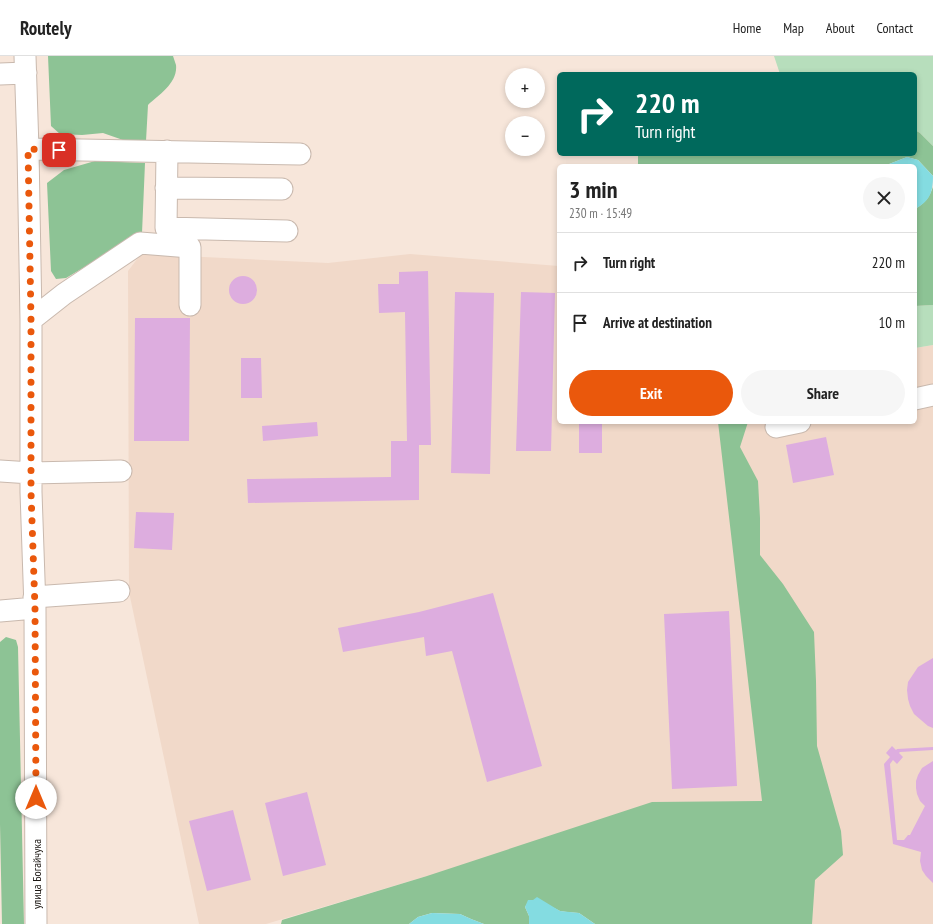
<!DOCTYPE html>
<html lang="en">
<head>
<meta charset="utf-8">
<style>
	body { margin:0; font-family:"PT Sans Narrow",sans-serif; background:#f6f6f6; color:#222; height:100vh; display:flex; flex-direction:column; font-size:15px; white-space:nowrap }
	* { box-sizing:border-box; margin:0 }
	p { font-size:13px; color:#767676 }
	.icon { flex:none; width:22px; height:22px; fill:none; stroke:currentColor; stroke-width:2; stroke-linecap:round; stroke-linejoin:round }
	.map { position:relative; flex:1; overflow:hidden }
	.drawer { position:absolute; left:557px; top:108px; width:360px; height:260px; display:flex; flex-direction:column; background:#fff; border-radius:6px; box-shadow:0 2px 6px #0003 }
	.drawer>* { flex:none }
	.hud { position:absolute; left:557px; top:16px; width:360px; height:84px; border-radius:6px; box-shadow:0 2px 6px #0003; background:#00695c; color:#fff; overflow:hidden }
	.tools { position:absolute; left:505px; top:12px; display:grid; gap:8px }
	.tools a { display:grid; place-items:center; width:40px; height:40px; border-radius:50%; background:#fff; box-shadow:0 2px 6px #0003; font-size:20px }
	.pin { position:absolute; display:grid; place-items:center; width:34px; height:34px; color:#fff; margin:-17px; border-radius:8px; box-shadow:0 2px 6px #0006 }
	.me { position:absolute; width:44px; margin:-22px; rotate:0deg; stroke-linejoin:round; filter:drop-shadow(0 0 3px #0008) }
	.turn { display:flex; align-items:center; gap:14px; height:84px; padding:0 12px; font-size:18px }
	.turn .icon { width:52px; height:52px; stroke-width:2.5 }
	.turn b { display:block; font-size:28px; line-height:34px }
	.round { display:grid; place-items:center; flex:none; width:42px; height:42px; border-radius:21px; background:#f6f6f6 }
	.overview { display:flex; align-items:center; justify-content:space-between; height:68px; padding:0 12px }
	h1 { font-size:24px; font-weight:600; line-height:30px }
	.cta { display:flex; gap:8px; margin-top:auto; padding:8px 12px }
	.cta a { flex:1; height:46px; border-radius:24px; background:#ea580c; color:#fff; font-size:16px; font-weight:600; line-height:46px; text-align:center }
	.cta a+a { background:#f6f6f6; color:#222 }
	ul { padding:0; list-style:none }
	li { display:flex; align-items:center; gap:12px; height:60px; padding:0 12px; border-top:1px solid #e0e0e0 }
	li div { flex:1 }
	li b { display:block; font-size:15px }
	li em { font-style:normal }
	header { display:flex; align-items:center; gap:24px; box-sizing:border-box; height:56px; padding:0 20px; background:#fff; border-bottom:1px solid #e0e0e0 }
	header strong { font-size:19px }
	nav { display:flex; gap:22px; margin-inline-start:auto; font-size:14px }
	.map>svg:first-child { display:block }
	.built { fill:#f1d9c9 }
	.green { fill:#b7debc }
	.forest { fill:#8dc395 }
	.water { fill:#84dce1 }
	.building { fill:#ddaddf }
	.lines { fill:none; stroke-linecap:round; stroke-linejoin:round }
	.minor-casing { stroke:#c9b9ae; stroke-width:23 }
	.minor { stroke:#fff; stroke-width:21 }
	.route { stroke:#ea580c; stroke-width:7; stroke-dasharray:0 12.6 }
	.labels { text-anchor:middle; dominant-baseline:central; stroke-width:3; stroke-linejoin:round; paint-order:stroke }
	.street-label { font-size:12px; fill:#1b1612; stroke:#fff }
</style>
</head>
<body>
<header>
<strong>Routely</strong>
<nav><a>Home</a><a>Map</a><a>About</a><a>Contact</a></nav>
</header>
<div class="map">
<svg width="933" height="868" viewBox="0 0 933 868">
	<rect width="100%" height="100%" fill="#f7e6da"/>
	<path class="built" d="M141,198L328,207L410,198L559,210V366H915V292L933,289V868H781L427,820L266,868H199L129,536L128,215Z"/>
	<path class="green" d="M774,0H933V90L920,77L915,74V18H780Z
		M933,249V289L915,292V250Z"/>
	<path class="forest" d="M48,0H173C174,3 175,6 176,9C178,27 159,39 148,49L146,85L123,84L103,77L82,79L60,78L51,70Z
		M915,74L920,77L933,90V120L918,104L907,101L884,110H639L638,108V98H726L731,100L744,98H915Z
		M95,105L145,107L142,177L66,222L56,223L51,215L47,127L64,114Z
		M933,131V249L915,250V153C925,147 929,142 933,131Z
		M718,366H748L740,391L758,425L760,462V499L783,528L814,576L816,625L817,690L841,775L843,799L815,824L812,868H595L579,857L567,856L560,855L552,851L527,848L525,851L529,860V868H484L471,863L460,858L432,857L418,861L409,868H281L282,864L427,820L652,746L762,745Z
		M6,581L16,584L18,591L24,868H2L0,768V586Z"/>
	<path class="water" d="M907,101L918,104L933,120C933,136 930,145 915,153V110H884Z
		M537,841L560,855L579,857L595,868H529V860L525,851L528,844H533Z
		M432,857L460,858L471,863L484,868H409L418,861Z"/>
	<path class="building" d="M428,215L431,389H419V444L248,447L247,423L391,421V385H407L405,256L379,257L378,228H399V216Z
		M229 234a14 14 0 1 1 28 0a14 14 0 1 1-28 0Z
		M455,236L494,237L490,418L451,417Z
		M521,236L555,237L551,395H516Z
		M135,262H190L189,385H134Z
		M241,302H261L262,342H241Z
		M317,366L318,380L263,385L262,370Z
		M579,366H602V397H579Z
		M826,381L834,419L793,427L786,389Z
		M136,456L174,457L172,494L134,492Z
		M493,537L542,710L487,726L452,595L426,600L424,581L343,596L338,572L419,556Z
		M729,555L737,730L672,733L664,558Z
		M933,602V672L928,670L914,658L910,650L908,643L907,634L908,626L918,611Z
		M892,690L896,694L897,693L933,691V694L900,696L899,697L903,701L897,708L893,704L890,708L897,784H904L908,779H910L925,750L920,745L917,738L916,732V725L918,719L922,712L933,705V827L926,820L922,814L920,805L921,796L893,788L884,708L890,701L886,697Z
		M307,736L326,809L283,820L265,747Z
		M233,754L251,824L207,835L189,765Z"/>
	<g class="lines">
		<g class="minor-casing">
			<path id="minor" d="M25,0L28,93L31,264V436L35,552L36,868
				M0,18L26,17
				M28,93L300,98
				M167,95L166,172L287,175
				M166,132L282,133
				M31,264L64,238L140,187L190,191V249
				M915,343L933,339
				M776,371L800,366
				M0,415L31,417L121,415
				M34,541L119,535
				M0,555L35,552"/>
		</g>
		<use href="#minor" class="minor"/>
	</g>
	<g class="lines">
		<path class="route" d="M36,742L35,552L31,436V264L28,93L59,94"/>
	</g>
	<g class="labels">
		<g class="street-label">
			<text transform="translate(36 818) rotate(-90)">улица Богайчука</text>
		</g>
	</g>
</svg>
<div class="tools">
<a>+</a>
<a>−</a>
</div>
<div class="pin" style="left:59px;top:94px;background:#d93025"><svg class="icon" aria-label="arrive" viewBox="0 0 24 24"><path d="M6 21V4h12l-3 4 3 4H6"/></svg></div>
<svg class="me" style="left:36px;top:742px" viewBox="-20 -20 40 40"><circle r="19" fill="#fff"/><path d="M0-13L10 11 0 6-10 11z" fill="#ea580c"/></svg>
<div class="hud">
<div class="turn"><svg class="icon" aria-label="right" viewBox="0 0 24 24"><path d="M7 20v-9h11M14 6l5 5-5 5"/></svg><div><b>220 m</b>Turn right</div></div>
</div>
<section class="drawer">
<div class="overview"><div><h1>3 min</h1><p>230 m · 15:49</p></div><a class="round"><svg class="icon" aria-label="close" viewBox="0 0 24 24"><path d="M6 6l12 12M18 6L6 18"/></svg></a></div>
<ul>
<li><svg class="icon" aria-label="right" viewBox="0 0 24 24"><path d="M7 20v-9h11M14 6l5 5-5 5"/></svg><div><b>Turn right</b></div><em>220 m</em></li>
<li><svg class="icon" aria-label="arrive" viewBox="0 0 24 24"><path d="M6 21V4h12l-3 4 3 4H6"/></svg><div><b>Arrive at destination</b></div><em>10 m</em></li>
</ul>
<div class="cta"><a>Exit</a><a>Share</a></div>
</section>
</div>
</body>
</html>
